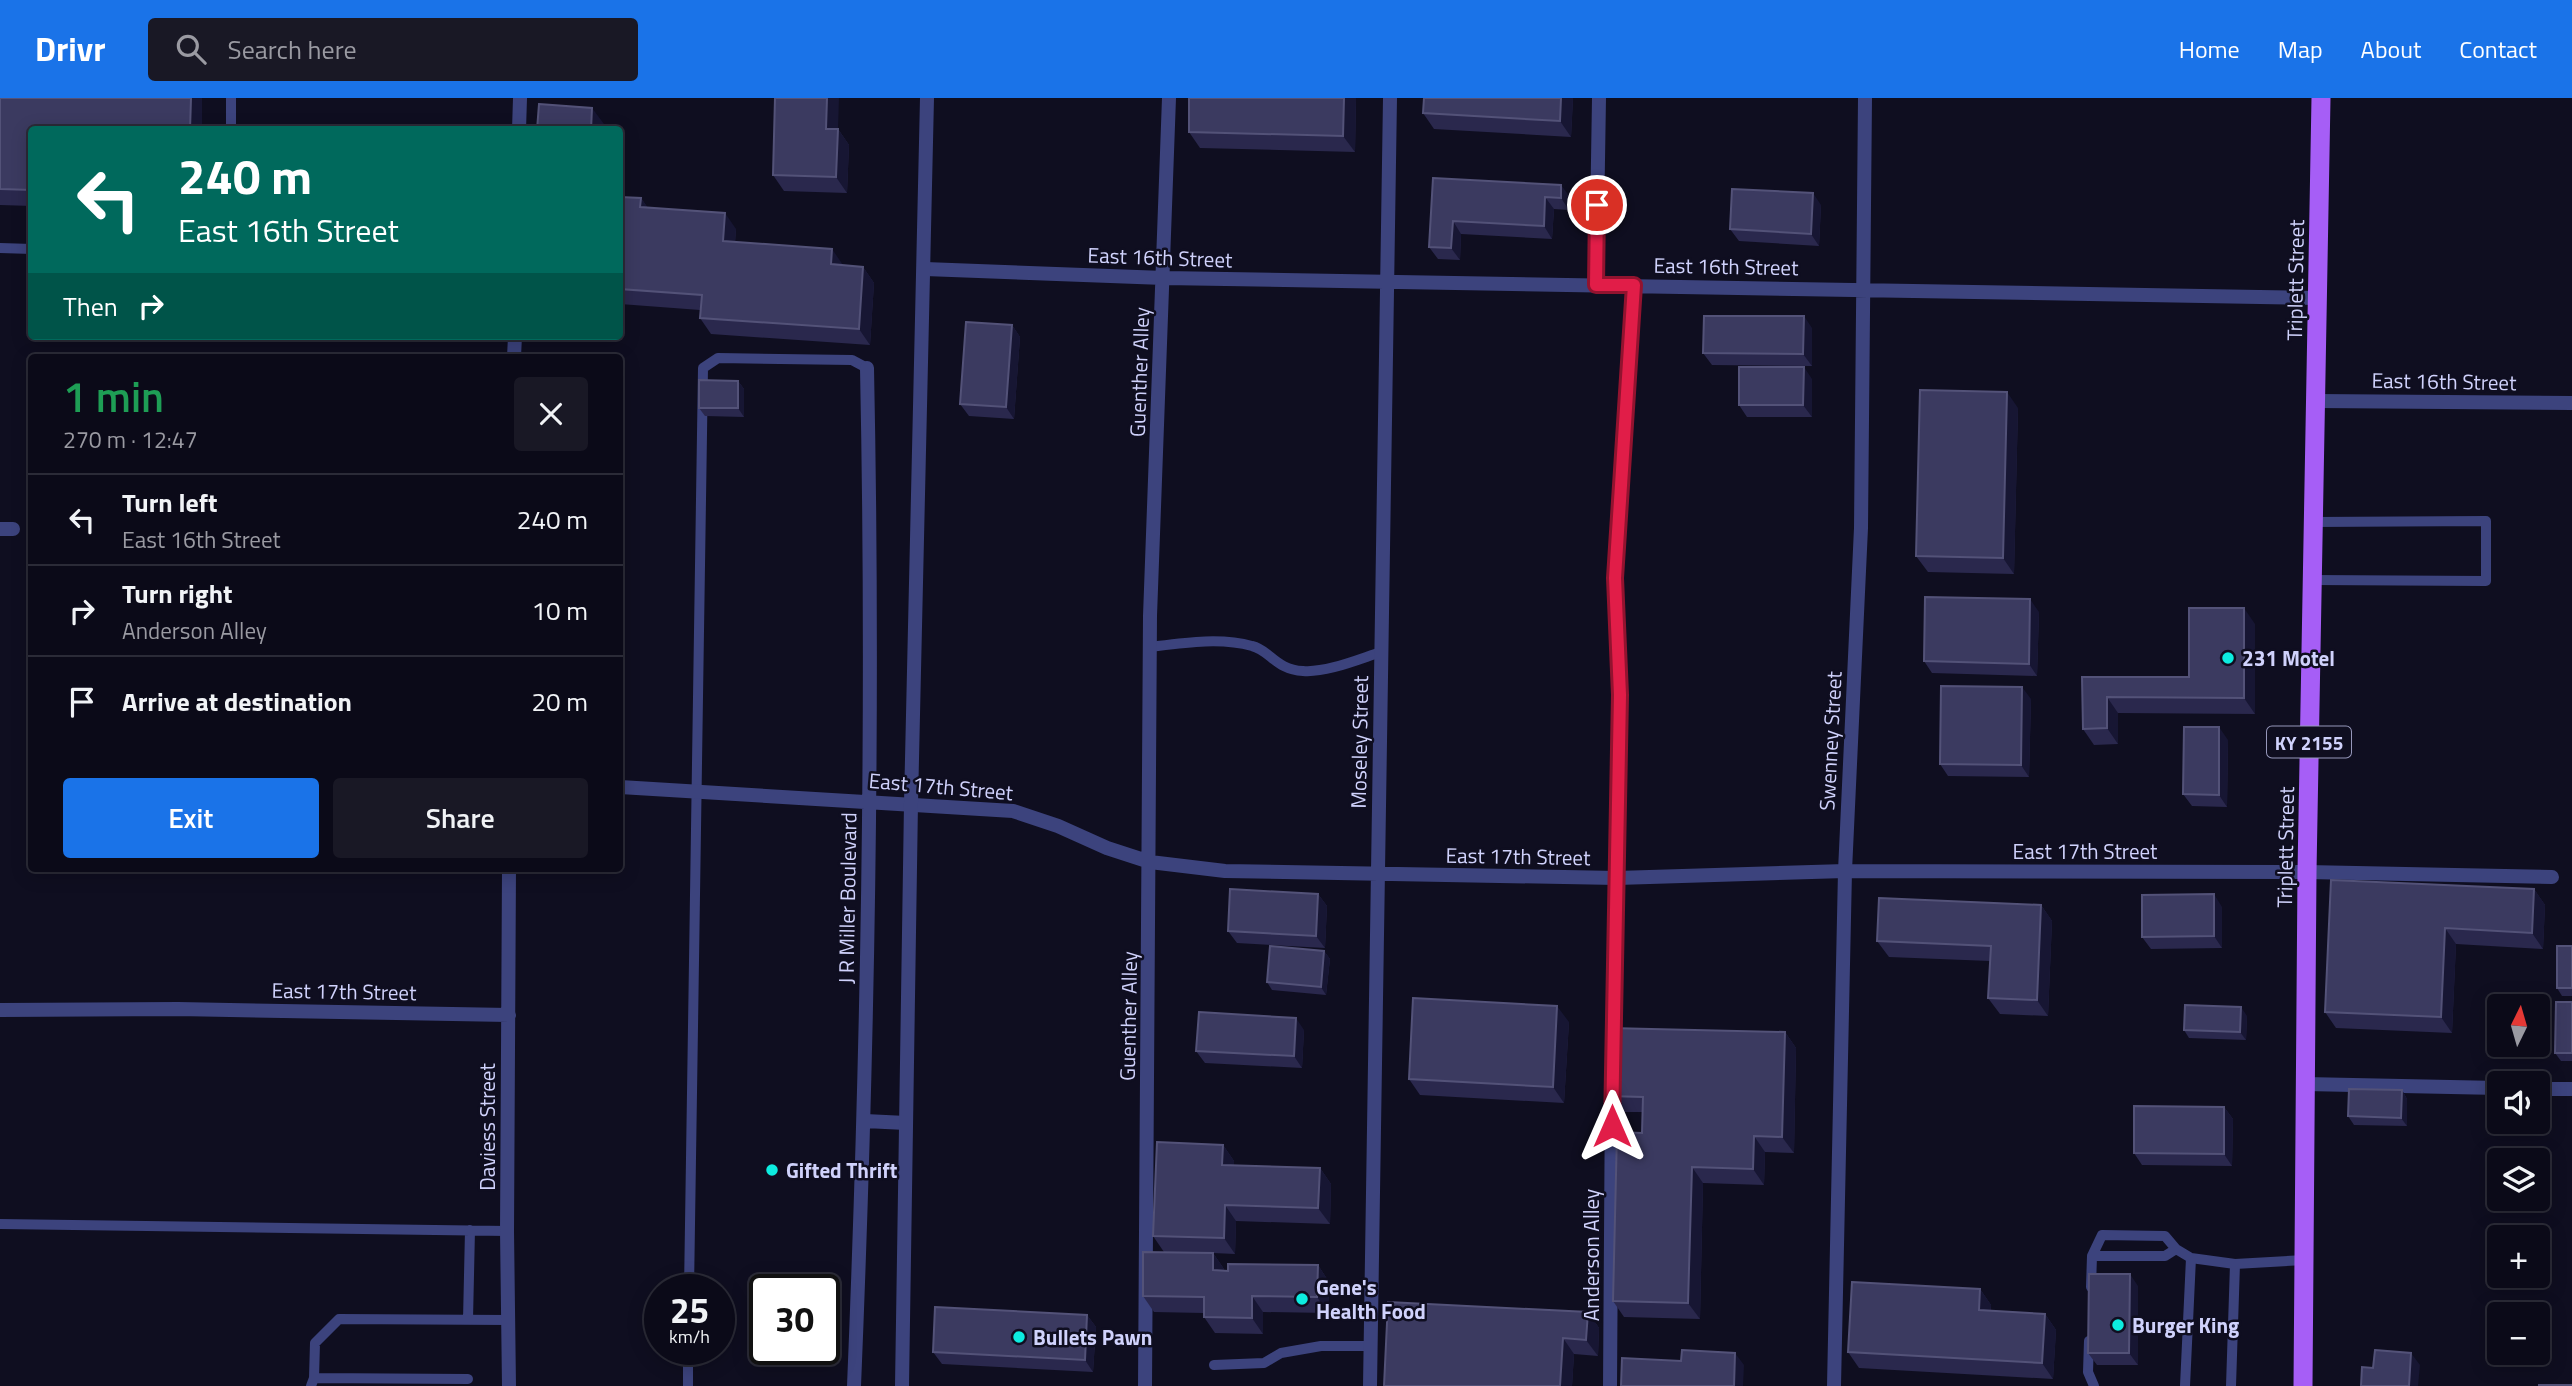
<!DOCTYPE html>
<html lang="en">
<head>
<meta charset="utf-8">
<style>
	body { margin:0; font-family:"Titillium Web",sans-serif; background:#191825; color:#f1f3f6; height:100vh; display:flex; flex-direction:column; font-size:26px; white-space:nowrap }
	* { box-sizing:border-box; margin:0 }
	p { font-size:23px; color:#9a9aa2 }
	.icon { flex:none; width:38px; height:38px; fill:none; stroke:currentColor; stroke-width:2; stroke-linecap:round; stroke-linejoin:round }
	.map { position:relative; flex:1; overflow:hidden }
	.drawer { position:absolute; left:28px; top:256px; width:595px; height:518px; display:flex; flex-direction:column; background:#0b0a18; border-radius:7px; box-shadow:0 4px 18px #0003,0 0 0 2px #2b2b37 }
	.drawer>* { flex:none }
	.banner { position:absolute; left:28px; top:28px; width:595px; height:214px; border-radius:7px; box-shadow:0 4px 18px #0003,0 0 0 2px #2b2b37; background:#00695c; color:#fff; overflow:hidden }
	.needle { width:46px; rotate:5deg }
	.controls { position:absolute; left:2487px; top:896px; display:grid; gap:14px }
	.controls a { display:grid; place-items:center; width:63px; height:63px; border-radius:7px; background:#0b0a18; box-shadow:0 4px 18px #0003,0 0 0 2px #2b2b37; font-size:35px }
	.speed { position:absolute; left:644px; top:1176px; display:flex; gap:14px; font-size:35px; font-weight:700; text-align:center }
	.speed>* { display:grid; place-content:center; width:91px; height:91px; border-radius:50%; background:#0b0a18; box-shadow:0 4px 18px #0003,0 0 0 2px #2b2b37; line-height:1 }
	.speed small { font-size:18px; font-weight:400 }
	.speed .limit { border:4px solid #111; border-radius:10px; background:#fff; color:#111 }
	.pin { position:absolute; display:grid; place-items:center; width:60px; height:60px; color:#fff; margin:-30px; border:4px solid #fff; border-radius:50%; box-shadow:0 2px 7px #0007 }
	.me { position:absolute; width:77px; margin:-38px; rotate:0deg; stroke-linejoin:round; filter:drop-shadow(0 0 5px #0008) }
	.turn { display:flex; align-items:center; gap:24px; height:147px; padding:0 35px; font-size:32px }
	.turn .icon { width:91px; height:91px; stroke-width:2.5 }
	.turn b { display:block; font-size:49px; line-height:60px }
	.then { display:flex; align-items:center; height:66px; padding:0 35px; background:#0003; gap:14px; font-size:26px }
	.round { display:grid; place-items:center; flex:none; width:74px; height:74px; border-radius:7px; background:#191825 }
	.head { display:flex; align-items:center; justify-content:space-between; height:119px; padding:0 35px }
	h1 { font-size:42px; font-weight:600; line-height:52px; color:#1e9e55 }
	.primary-button { display:flex; gap:14px; margin-top:auto; padding:14px 35px }
	.primary-button a { flex:1; height:80px; border-radius:7px; background:#1a73e8; color:#fff; font-size:28px; font-weight:600; line-height:80px; text-align:center }
	.primary-button a+a { background:#191825; color:#f1f3f6 }
	ul { padding:0; list-style:none }
	li { display:flex; align-items:center; gap:21px; height:91px; padding:0 35px; border-top:2px solid #2b2b37 }
	li div { flex:1 }
	li b { display:block; font-size:26px }
	li em { font-style:normal }
	header { display:flex; align-items:center; gap:42px; box-sizing:border-box; height:98px; padding:0 35px; background:#1a73e8; color:#fff }
	header strong { font-size:33px }
	nav { display:flex; gap:38px; margin-inline-start:auto; font-size:24px }
	.search { width:490px; height:63px; background:#191825; display:flex; align-items:center; gap:18px; box-sizing:border-box; padding:0 24px; border-radius:7px; color:#9a9aa2; font-size:26px }
	.map>svg:first-child { display:block }
	.lines { fill:none; stroke-linecap:round; stroke-linejoin:round }
	.service { stroke:#3c437d; stroke-width:10 }
	.minor { stroke:#3c437d; stroke-width:14 }
	.tertiary { stroke:#3c437d; stroke-width:14 }
	.primary { stroke:#a65ef6; stroke-width:19 }
	.wall { fill:#2a284d }
	.shaded-wall { fill:#171633 }
	.building { fill:#3b3a60; stroke:#535278; stroke-width:2 }
	.route-casing { stroke:#92132f; stroke-width:18 }
	.route { stroke:#e11d48; stroke-width:12 }
	.poi-dot { fill:#0dece0; stroke:#0f0e20; stroke-width:2.5 }
	.labels { text-anchor:middle; dominant-baseline:central; stroke-width:5; stroke-linejoin:round; paint-order:stroke }
	.shield { fill:#0f0e20; stroke:#9697ba; stroke-width:2 }
	.shield-label { font-size:19px; font-weight:bold; fill:#d0d2fc }
	.street-label { font-size:21px; fill:#d0d2fc; stroke:#0f0e20 }
	.poi-label { font-size:21px; font-weight:bold; fill:#d0d2fc; stroke:#0f0e20; text-anchor:start }
</style>
</head>
<body>
<header>
<strong>Drivr</strong>
<div class="search"><svg class="icon" aria-label="search" viewBox="0 0 24 24"><circle cx="10" cy="10" r="6"/><path d="M15 15l6 6"/></svg>Search here</div>
<nav><a>Home</a><a>Map</a><a>About</a><a>Contact</a></nav>
</header>
<div class="map">
<svg width="2572" height="1288" viewBox="0 0 2572 1288">
	<rect width="100%" height="100%" fill="#0f0e20"/>
	<g class="lines">
		<path class="service" d="M231,32V0
			M0,150L32,151
			M2313,482L2486,483V423L2314,424
			M1150,549C1182,545 1220,539 1252,548C1270,552 1276,572 1303,573C1326,575 1359,561 1381,554
			M0,1126L507,1133
			M2092,1158L2102,1137L2165,1138L2176,1151
			M2091,1189L2092,1158H2165L2176,1151L2191,1160
			M689,1192L703,270L718,260L852,262L867,270
			M468,1222L470,1132
			M2089,1243L2088,1274L2094,1288
			M1214,1267L1264,1265L1281,1255L1321,1248H1371
			M314,1280L468,1281
			M311,1288L314,1280L315,1245L339,1221L508,1222
			M688,1288V1251
			M2185,1288L2191,1160L2235,1166L2304,1162
			M2231,1288L2235,1166"/>
		<path class="minor" d="M519,32L520,0
			M925,171L1164,180L2317,200
			M1596,187L1599,0
			M514,259L515,238
			M2316,303L2572,305
			M0,431H13
			M620,689L1013,713L1058,728L1107,750L1150,764L1225,773L1617,780L1845,773L2307,774L2552,779
			M0,912L178,911L509,917
			M1613,948L1621,597L1615,480L1634,187
			M2305,986L2499,990
			M2538,991H2572
			M865,1023L906,1025
			M509,1288L507,1133L509,770
			M854,1288C868,949 874,610 867,270
			M1145,1288L1150,518L1169,0
			M1370,1288L1390,0
			M1610,1288L1612,986
			M1834,1288L1845,773L1861,430L1865,0"/>
		<path class="tertiary" d="M902,1288L911,705L927,0"/>
		<path class="primary" d="M2303,1288L2307,774L2321,0"/>
	</g>
	<path class="wall" d="M0,0H202V32H32V108L0,107Z
		M1356,0L1355,54L1200,50L1189,34Z
		M1424,0H1573L1571,39L1434,31L1423,15Z
		M838,31L849,47L847,95L784,93L773,77Z
		M1433,80L1570,99L1569,112L1554,111L1552,141L1461,136L1460,162L1438,161L1429,149Z
		M641,100L647,109L736,131L735,144L843,167L863,169L874,185L870,247L711,236L700,220V212L620,206V108Z
		M1821,107L1819,148L1739,143L1730,131Z
		M1012,227L1020,239L1014,321L969,318L960,306Z
		M1812,230V268L1712,267L1703,255Z
		M1812,281V319H1747L1739,307Z
		M738,283L744,291V319L705,318L699,310Z
		M2018,310L2014,476L1928,474L1916,458Z
		M2039,514L2037,578L1932,575L1924,563Z
		M2255,526V616L2118,615V646L2094,647L2083,631L2082,579H2189Z
		M2031,601L2029,679L1948,678L1940,666Z
		M2228,642L2227,709L2192,708L2183,696Z
		M2331,782L2534,791L2545,807L2543,851L2456,846L2452,935L2336,930L2325,914Z
		M1318,796L1327,808L1325,850L1237,845L1228,833Z
		M2041,807L2052,823L2048,918L2000,916L1988,900L1990,863L1889,859L1877,843Z
		M2222,809V850L2151,851L2142,839Z
		M2572,848V898H2562L2557,890Z
		M1324,853L1330,861L1326,897L1272,892L1267,884Z
		M2572,904V963H2561L2555,955Z
		M2247,918L2246,942L2189,940L2184,932Z
		M1569,924L1564,1005L1420,997L1409,981Z
		M1304,932L1302,970L1205,965L1196,953Z
		M1785,934L1796,950L1794,1055L1765,1054L1764,1087L1703,1085L1700,1221L1624,1219L1613,1203L1642,1035V1014H1619L1608,998Z
		M2402,992L2407,1001V1028L2354,1027L2348,1018Z
		M2224,1009L2233,1021L2232,1068L2142,1067L2134,1055Z
		M1223,1047L1234,1063V1067L1320,1070L1331,1086L1330,1126L1236,1123L1235,1156L1213,1155L1224,1171V1173L1318,1167L1329,1184L1328,1215L1263,1214V1236L1215,1235L1204,1219V1215L1154,1214L1143,1198L1164,1154L1153,1138Z
		M2138,1188V1267H2097L2088,1255Z
		M1980,1191L1991,1207V1213L2045,1216L2056,1232L2053,1281L1859,1270L1848,1254Z
		M1588,1214L1599,1230L1598,1258L1574,1256L1572,1288H1384Z
		M1087,1217L1096,1229L1093,1274L942,1266L933,1254Z"/>
	<path class="shaded-wall" d="M191,0H202V32H190Z
		M827,0H839L838,31L849,47L847,95L836,79L826,31Z
		M1344,0H1356L1355,54L1343,38Z
		M1561,0H1573L1571,39L1560,23Z
		M592,10L604,26L603,32H591Z
		M1561,87L1570,99L1569,112L1561,100Z
		M1813,95L1821,107L1819,148L1811,136Z
		M1545,99L1554,111L1552,141L1544,128Z
		M641,100L652,116L640,109Z
		M725,115L736,131L734,159L723,143Z
		M1453,123L1461,136L1460,162L1451,150Z
		M832,151L843,167L831,166Z
		M863,169L874,185L870,247L859,231Z
		M1804,218L1812,230V268L1803,256Z
		M1012,227L1020,239L1014,321L1006,309Z
		M1804,269L1812,281V319L1803,307Z
		M738,283L744,291V319L738,310Z
		M2007,294L2018,310L2014,476L2003,460Z
		M2030,501L2039,514L2037,578L2029,566Z
		M2244,510L2255,526V616L2244,600Z
		M2022,589L2031,601L2029,679L2021,667Z
		M2107,599L2118,615V646L2107,630Z
		M2219,629L2228,642L2227,709L2219,697Z
		M2534,791L2545,807L2543,851L2532,835Z
		M1318,796L1327,808L1325,850L1316,838Z
		M2214,796L2222,809V850L2214,838Z
		M2041,807L2052,823L2048,918L2037,902Z
		M2445,830L2456,846L2452,935L2441,919Z
		M1324,853L1330,861L1326,897L1321,889Z
		M1557,908L1569,924L1564,1005L1553,989Z
		M2241,909L2247,918L2246,942L2240,934Z
		M1296,920L1304,932L1302,970L1294,958Z
		M1785,934L1796,950L1794,1055L1782,1039Z
		M2402,992L2407,1001V1028L2401,1020Z
		M2224,1009L2233,1021L2232,1068L2224,1056Z
		M1754,1038L1765,1054L1764,1087L1753,1071Z
		M1223,1047L1234,1063V1083L1222,1067Z
		M1692,1069L1703,1085L1700,1221L1688,1205Z
		M1320,1070L1331,1086L1330,1126L1318,1110Z
		M1225,1107L1236,1123L1235,1156L1224,1140Z
		M1213,1155L1224,1171V1188L1213,1172Z
		M1318,1167L1329,1184L1328,1215L1317,1199Z
		M2130,1176L2138,1188V1267L2129,1255Z
		M1980,1191L1991,1207L1990,1228L1979,1212Z
		M1252,1198L1263,1214V1236L1252,1220Z
		M1588,1214L1599,1230L1598,1258L1586,1242Z
		M2045,1216L2056,1232L2053,1281L2042,1265Z
		M1087,1217L1096,1229L1093,1274L1085,1262Z
		M1563,1240L1574,1256L1572,1288H1560Z
		M1735,1255L1744,1267L1743,1288H1734Z
		M2411,1255L2420,1267L2418,1288H2409Z"/>
	<path class="building" d="M0,0H191L190,32H32V92L0,91Z
		M775,0H827L826,31H838L836,79L773,77Z
		M1189,0H1344L1343,38L1189,34Z
		M1424,0H1561L1560,23L1423,15Z
		M539,6L592,10L591,32H537Z
		M1433,80L1561,87V100L1545,99L1544,128L1453,123L1451,150L1429,149Z
		M1732,91L1813,95L1811,136L1730,131Z
		M620,99L641,100L640,109L725,115L723,143L832,151L831,166L863,169L859,231L700,220L702,197L620,191Z
		M1704,218H1804L1803,256L1703,255Z
		M966,224L1012,227L1006,309L960,306Z
		M1739,269H1804L1803,307H1739Z
		M699,282L738,283V310H699Z
		M1920,292L2007,294L2003,460L1916,458Z
		M1925,499L2030,501L2029,566L1924,563Z
		M2189,510H2244V600L2107,599V630L2083,631L2082,579H2189Z
		M1941,588L2022,589L2021,667L1940,666Z
		M2184,629H2219V697L2183,696Z
		M2331,782L2534,791L2532,835L2445,830L2441,919L2325,914Z
		M1230,791L1318,796L1316,838L1228,833Z
		M2214,796V838L2142,839V797Z
		M1879,800L2041,807L2037,902L1988,900L1991,848L1877,843Z
		M1270,848L1324,853L1321,889L1267,884Z
		M2557,848H2572V890H2557Z
		M1413,900L1557,908L1553,989L1409,981Z
		M2556,904H2572V955H2555Z
		M2185,907L2241,909L2240,934L2184,932Z
		M1199,914L1296,920L1294,958L1196,953Z
		M1609,930L1785,934L1782,1039L1754,1038L1753,1071L1692,1069L1688,1205L1613,1203L1617,1034L1642,1035L1643,999L1608,998Z
		M2349,991L2402,992L2401,1020L2348,1018Z
		M2134,1008L2224,1009V1056L2134,1055Z
		M1157,1044L1223,1047L1222,1067L1320,1070L1318,1110L1225,1107L1224,1140L1153,1138Z
		M1143,1154L1213,1155V1172L1228,1173V1166L1318,1167L1317,1199L1252,1198V1220L1204,1219V1199L1143,1198Z
		M2089,1176H2130L2129,1255H2088Z
		M1852,1184L1980,1191L1979,1212L2045,1216L2042,1265L1848,1254Z
		M1388,1204L1588,1214L1586,1242L1563,1240L1560,1288H1384Z
		M935,1209L1087,1217L1085,1262L933,1254Z
		M1682,1252L1735,1255L1734,1288H1621L1622,1260L1681,1263Z
		M2375,1252L2411,1255L2409,1288H2361L2362,1269L2373,1270Z
		M2539,1287H2572V1288H2539Z"/>
	<g class="lines">
		<g class="route-casing">
			<path id="route" d="M1597,107L1596,187H1634L1615,480L1620,597L1612,1028"/>
		</g>
		<use href="#route" class="route"/>
	</g>
	<g class="poi-dot">
		<circle cx="2228" cy="560" r="7"/>
		<circle cx="772" cy="1072" r="7"/>
		<circle cx="1302" cy="1201" r="7"/>
		<circle cx="2118" cy="1227" r="7"/>
		<circle cx="1019" cy="1239" r="7"/>
	</g>
	<g class="labels">
		<rect class="shield" x="2267" y="628.5" width="84" height="31" rx="5"/>
		<g class="shield-label">
			<text x="2309" y="644">KY 2155</text>
		</g>
		<g class="street-label">
			<text transform="translate(1160 159) rotate(2)">East 16th Street</text>
			<text transform="translate(1726 168) rotate(1)">East 16th Street</text>
			<text transform="translate(2295 182) rotate(-89)">Triplett Street</text>
			<text transform="translate(1139 274) rotate(-88)">Guenther Alley</text>
			<text transform="translate(2444 283) rotate(1)">East 16th Street</text>
			<text transform="translate(1830 643) rotate(-87)">Swenney Street</text>
			<text transform="translate(1359 644) rotate(-89)">Moseley Street</text>
			<text transform="translate(941 688) rotate(5)">East 17th Street</text>
			<text transform="translate(2285 749) rotate(-89)">Triplett Street</text>
			<text x="2085" y="753">East 17th Street</text>
			<text transform="translate(1518 758) rotate(1)">East 17th Street</text>
			<text transform="translate(847 800) rotate(-89)">J R Miller Boulevard</text>
			<text transform="translate(344 893) rotate(1)">East 17th Street</text>
			<text transform="translate(1128 918) rotate(-89)">Guenther Alley</text>
			<text transform="translate(487 1029) rotate(-90)">Daviess Street</text>
			<text transform="translate(1591 1157) rotate(-90)">Anderson Alley</text>
		</g>
		<g class="poi-label">
			<text x="2242" y="560">231 Motel</text>
			<text x="786" y="1072">Gifted Thrift</text>
			<text x="1316" y="1189">Gene's<tspan x="1316" dy="24">Health Food</tspan></text>
			<text x="2132" y="1227">Burger King</text>
			<text x="1033" y="1239">Bullets Pawn</text>
		</g>
	</g>
</svg>
<div class="controls">
<a><svg class="needle" viewBox="-14 -14 28 28"><path d="M0-13l5 13h-10z" fill="#e53935"/><path d="M0 13l5-13h-10z" fill="#9a9aa2"/></svg></a>
<a><svg class="icon" aria-label="sound" viewBox="0 0 24 24"><path d="M4 9h4l5-4v14l-5-4H4zM17 9q2 3 0 6"/></svg></a>
<a><svg class="icon" aria-label="layers" viewBox="0 0 24 24"><path d="M12 4l9 5-9 5-9-5zM3 14l9 5 9-5"/></svg></a>
<a>+</a>
<a>−</a>
</div>
<div class="speed"><div>25<small>km/h</small></div><div class="limit">30</div></div>
<div class="pin" style="left:1597px;top:107px;background:#d93025"><svg class="icon" aria-label="arrive" viewBox="0 0 24 24"><path d="M6 21V4h12l-3 4 3 4H6"/></svg></div>
<svg class="me" style="left:1612px;top:1028px" viewBox="-20 -20 40 40"><path d="M0-17L14 15 0 8-14 15z" fill="#e11d48" stroke="#fff" stroke-width="4"/></svg>
<div class="banner">
<div class="turn"><svg class="icon" aria-label="left" viewBox="0 0 24 24"><path d="M17 20v-9H6M10 6l-5 5 5 5"/></svg><div><b>240 m</b>East 16th Street</div></div>
<div class="then">Then<svg class="icon" aria-label="right" viewBox="0 0 24 24"><path d="M7 20v-9h11M14 6l5 5-5 5"/></svg></div>
</div>
<section class="drawer">
<div class="head"><div><h1>1 min</h1><p>270 m · 12:47</p></div><a class="round"><svg class="icon" aria-label="close" viewBox="0 0 24 24"><path d="M6 6l12 12M18 6L6 18"/></svg></a></div>
<ul>
<li><svg class="icon" aria-label="left" viewBox="0 0 24 24"><path d="M17 20v-9H6M10 6l-5 5 5 5"/></svg><div><b>Turn left</b><p>East 16th Street</p></div><em>240 m</em></li>
<li><svg class="icon" aria-label="right" viewBox="0 0 24 24"><path d="M7 20v-9h11M14 6l5 5-5 5"/></svg><div><b>Turn right</b><p>Anderson Alley</p></div><em>10 m</em></li>
<li><svg class="icon" aria-label="arrive" viewBox="0 0 24 24"><path d="M6 21V4h12l-3 4 3 4H6"/></svg><div><b>Arrive at destination</b></div><em>20 m</em></li>
</ul>
<div class="primary-button"><a>Exit</a><a>Share</a></div>
</section>
</div>
</body>
</html>
